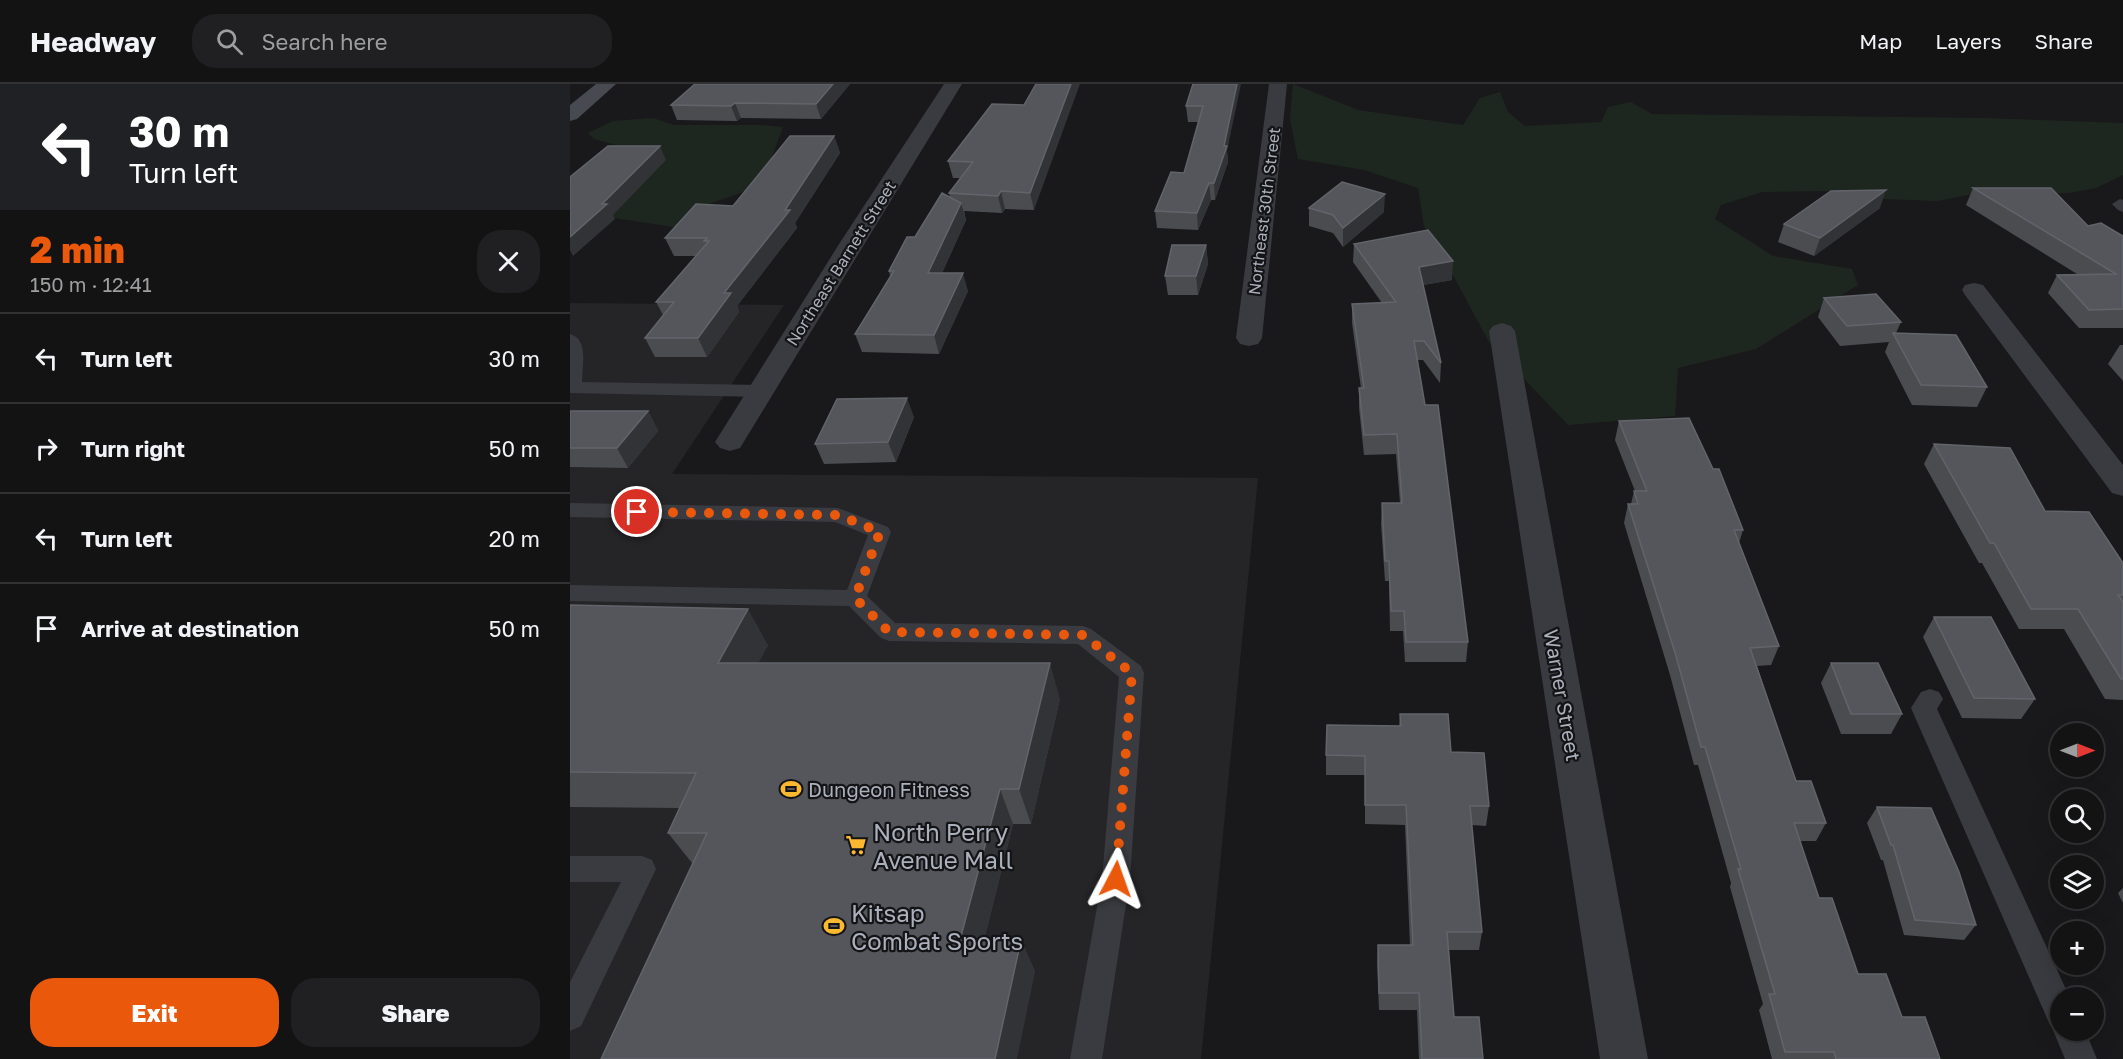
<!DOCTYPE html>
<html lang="en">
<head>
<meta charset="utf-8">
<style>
	body { margin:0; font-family:"Golos Text",sans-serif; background:#202022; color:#f1f3f6; height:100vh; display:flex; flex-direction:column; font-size:22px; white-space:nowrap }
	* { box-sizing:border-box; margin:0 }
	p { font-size:20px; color:#9d9ea0 }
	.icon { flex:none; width:33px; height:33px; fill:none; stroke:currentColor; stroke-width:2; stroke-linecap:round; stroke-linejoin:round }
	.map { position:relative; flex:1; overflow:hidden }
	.sheet { display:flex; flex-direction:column; background:#131314; width:570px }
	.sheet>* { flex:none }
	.guide { background:#202124; color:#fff; overflow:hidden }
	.needle { width:39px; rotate:90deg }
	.controls { position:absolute; left:1480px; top:639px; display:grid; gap:12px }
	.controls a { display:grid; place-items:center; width:54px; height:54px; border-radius:50%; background:#131314; box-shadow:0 6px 24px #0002,0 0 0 2px #323234; font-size:30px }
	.pin { position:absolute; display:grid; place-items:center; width:51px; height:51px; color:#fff; margin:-26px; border:3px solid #fff; border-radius:50%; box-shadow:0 2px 6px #0007 }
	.me { position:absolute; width:66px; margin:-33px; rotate:4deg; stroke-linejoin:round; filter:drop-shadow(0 0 4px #0008) }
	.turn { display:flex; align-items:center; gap:21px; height:126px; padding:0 30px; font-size:27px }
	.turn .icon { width:78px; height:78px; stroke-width:2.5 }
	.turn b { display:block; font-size:42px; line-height:51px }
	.round { display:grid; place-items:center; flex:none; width:63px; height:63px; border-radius:24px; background:#202022 }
	.head { display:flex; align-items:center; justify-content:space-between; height:102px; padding:0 30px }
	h1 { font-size:36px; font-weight:800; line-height:45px; color:#ea580c }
	.button { display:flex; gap:12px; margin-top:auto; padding:12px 30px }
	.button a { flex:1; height:69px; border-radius:24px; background:#ea580c; color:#fff; font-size:24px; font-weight:800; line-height:69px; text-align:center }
	.button a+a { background:#202022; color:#f1f3f6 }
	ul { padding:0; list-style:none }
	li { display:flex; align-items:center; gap:18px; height:90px; padding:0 30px; border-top:2px solid #323234 }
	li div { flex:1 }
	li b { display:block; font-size:22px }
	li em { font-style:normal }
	header { display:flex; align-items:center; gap:36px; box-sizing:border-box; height:84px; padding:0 30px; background:#131314; border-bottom:2px solid #323234 }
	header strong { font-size:28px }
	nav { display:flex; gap:33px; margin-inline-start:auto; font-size:21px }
	.search { width:420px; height:54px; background:#202022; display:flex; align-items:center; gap:15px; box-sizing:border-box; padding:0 21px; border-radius:24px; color:#9d9ea0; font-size:22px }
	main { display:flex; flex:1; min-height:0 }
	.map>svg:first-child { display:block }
	.built { fill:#252528 }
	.green { fill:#1e271f }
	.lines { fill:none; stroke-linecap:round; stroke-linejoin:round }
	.lane { fill:#393b40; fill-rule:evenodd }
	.street { fill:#393b40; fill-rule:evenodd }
	.secondary { fill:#474a51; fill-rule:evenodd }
	.wall { fill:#4a4c50 }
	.shaded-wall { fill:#323336 }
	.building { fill:#55565c; stroke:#62646b; stroke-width:1.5 }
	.route { stroke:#ea580c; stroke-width:10; stroke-dasharray:0 18 }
	.labels { text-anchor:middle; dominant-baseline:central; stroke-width:4.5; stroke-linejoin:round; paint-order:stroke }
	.far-street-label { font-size:16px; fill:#aab0bc; stroke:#141416 }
	.street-label { font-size:20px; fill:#aab0bc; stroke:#141416 }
	.poi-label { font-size:20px; fill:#aab0bc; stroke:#141416; text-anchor:start }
	.near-poi-label { font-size:24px; fill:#aab0bc; stroke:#141416; text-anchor:start }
</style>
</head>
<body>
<header>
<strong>Headway</strong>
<div class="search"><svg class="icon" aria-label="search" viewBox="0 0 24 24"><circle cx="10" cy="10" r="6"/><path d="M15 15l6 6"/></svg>Search here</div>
<nav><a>Map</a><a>Layers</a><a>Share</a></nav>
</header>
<main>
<section class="sheet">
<div class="guide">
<div class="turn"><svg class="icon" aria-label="left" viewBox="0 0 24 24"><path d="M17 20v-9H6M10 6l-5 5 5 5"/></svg><div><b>30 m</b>Turn left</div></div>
</div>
<div class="head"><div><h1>2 min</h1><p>150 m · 12:41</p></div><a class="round"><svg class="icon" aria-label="close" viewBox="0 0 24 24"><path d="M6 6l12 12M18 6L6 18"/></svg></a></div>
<ul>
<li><svg class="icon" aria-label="left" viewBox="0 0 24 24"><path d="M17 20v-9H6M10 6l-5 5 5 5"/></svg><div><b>Turn left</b></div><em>30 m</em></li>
<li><svg class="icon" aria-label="right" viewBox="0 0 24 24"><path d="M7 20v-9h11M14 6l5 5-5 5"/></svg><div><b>Turn right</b></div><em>50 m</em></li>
<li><svg class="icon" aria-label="left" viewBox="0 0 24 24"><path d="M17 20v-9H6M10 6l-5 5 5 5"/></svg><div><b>Turn left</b></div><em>20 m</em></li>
<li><svg class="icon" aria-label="arrive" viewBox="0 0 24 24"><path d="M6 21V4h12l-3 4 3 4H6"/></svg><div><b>Arrive at destination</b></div><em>50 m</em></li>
</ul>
<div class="button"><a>Exit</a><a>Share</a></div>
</section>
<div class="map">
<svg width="1553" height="975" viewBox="0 0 1553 975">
	<rect width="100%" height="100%" fill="#19191b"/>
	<path class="built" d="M0,219L214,221L102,390L688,394L631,975H0Z"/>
	<path class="green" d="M723,0L788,26L893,41L910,14L930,8L938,28L955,42L1031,38L1038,23L1061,18L1082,30L1413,34L1553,39V91L1526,104L1499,109H1407L1368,117L1313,115L1262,107L1192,108L1151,121L1145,135L1203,172L1282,185L1288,201L1186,265L1108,284L1105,332L998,341L919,258L884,193L854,142L848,104L794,86L728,75L720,35Z
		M83,34L104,41H193L213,43L199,81L179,106L130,123L110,144L24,131L65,66L24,55L18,49L43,37Z"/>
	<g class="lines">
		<path class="lane" d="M1550,115L1553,116V128L1548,126L1542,120Z
			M0,250C19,255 12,282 12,298L191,301L198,303L200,307L198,311L191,313L0,309Z
			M0,419L268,424L318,443L321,448L297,512L325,539L513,542L521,545L571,582L574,589L560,795L532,975H500L532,795L549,593L508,560L319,557L311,554L279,522L0,517V501L277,506L298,451L265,438L0,433Z
			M1360,605L1369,608L1373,615L1367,625L1500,914H1491V946H1515L1527,975H1495L1483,946L1484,943L1480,941L1341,624L1351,608Z
			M0,772H72L82,776L86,785L11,942L0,947V898L51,798H0Z"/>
		<path class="street" d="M374,0H392L170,364L160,367L150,364L145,358L271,157Z
			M699,0H717L692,254L688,260L679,262L670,260L666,254Z
			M1404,199L1413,201L1553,381V412L1542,409L1395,211L1392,206L1395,201Z
			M932,239L941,242L945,247L1078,975H1030L919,247L923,242Z"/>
		<path class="secondary" d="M26,0H46L7,35L0,37V21Z"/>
	</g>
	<path class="wall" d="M280,0L251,35L171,34L167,37L107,36L101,21Z
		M623,0L657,67L658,78L645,116H641L628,146L587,144L585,127L614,89L628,38H618L616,22Z
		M454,21L464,126L435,125L432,129L394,127L396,136L372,189L398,207L369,270L292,268L285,250L320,192L319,187L345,153L380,113L379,109L390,94H383L378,77Z
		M264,52L270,69L225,139L227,144L167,222L169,228L137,273H85L75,254L93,231L86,218L126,172H104L95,154L163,122Z
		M1403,104L1518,142L1553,152V244H1509L1478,209L1487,191L1507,190L1396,121Z
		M739,124L814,128L773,163L763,149L739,142Z
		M1310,124L1244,172L1208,158L1214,140Z
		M784,160L882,196L853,201L871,279L870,299L853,276H847L898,558L896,578H835L833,547H820L819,497H815L811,440L812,419H830L826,370L794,371L789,324V304H791L782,239V220L812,219L783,178Z
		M636,161L638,180L628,211H598L595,192Z
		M1254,214L1331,238L1326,249L1417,303L1407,323L1342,321L1315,268L1319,258L1270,262L1248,233Z
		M1550,261H1553V297L1538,280Z
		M0,327H78L88,347L58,384L0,383Z
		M344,333L326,378L254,380L245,360Z
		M1049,337L1143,385L1173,446L1169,459L1209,562L1201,581L1187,582L1226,697L1256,739L1246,757H1230L1249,814L1288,890L1332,933L1370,975H1202L1189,926L1193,920L1160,803L1161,799L1128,681H1124L1100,591L1054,439L1058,420H1061L1064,407H1065L1045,356Z
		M1364,360L1475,427L1553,479V616L1535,615L1494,545H1449L1412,479H1409L1354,380Z
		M0,521L198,561L188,579L490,615L461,740H443L414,856H451L465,888L122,779L98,749L110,724L0,723Z
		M1364,533L1465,615L1451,635L1392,634L1353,553Z
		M1261,579L1332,630L1321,650H1271L1251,599Z
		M830,630L881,668L919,722L916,742L902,741L912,848L909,866H879L884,933L913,975H849L847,926H809L807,879L808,861H840L835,741L795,740V691H756V671L829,642Z
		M1307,723L1406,841L1394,856L1334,851L1313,776H1311L1297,739Z
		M1553,804V819L1548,809Z"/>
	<path class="shaded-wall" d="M263,0H280L251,35L246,20Z
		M501,0H510L464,126L460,109Z
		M667,0H671L657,67L658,78L645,116L644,99Z
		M165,19L171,34L167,37L161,22Z
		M264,52L270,69L225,139L227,144L167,222L169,228L137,273L128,254L154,209Z
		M90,62L96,76L43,131L45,135L3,172L0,166V153Z
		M639,99L641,116L628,146L627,129Z
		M1316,106L1310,124L1244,172L1250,154Z
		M431,107L435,125L432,129L428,112Z
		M815,110L814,128L773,163V144Z
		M391,119L396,136L364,207L358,189Z
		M636,161L638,180L628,211L626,192Z
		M883,177L882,196L848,202L849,183Z
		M393,189L398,207L369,270L364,251Z
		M337,314L344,333L326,378L318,358Z
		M78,327L88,347L58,384L47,364Z
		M178,525L198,561L170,614L148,579Z
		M480,579L490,615L461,740L449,705Z
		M430,705L443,740L406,888L390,856Z
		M451,856L465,888L447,975H425Z"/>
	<path class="building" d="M125,0H263L246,20L165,19L161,22L101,21Z
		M466,0H501L460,109L431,107L428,112L379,109L403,78L378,77L422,20L454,21Z
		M623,0H667L654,62H657L644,99H639L627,129L585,127L601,88L614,89L633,22H616Z
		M220,52H264L215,126H220L154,209H161L128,254H75L104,218H86L139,157H134L137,154H95L126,120L163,122Z
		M38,62H90L32,120H37L0,153V93Z
		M772,98L815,110L773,144L763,131L739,124Z
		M1403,104H1481L1518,142L1531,139L1553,152V225L1519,226L1487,191L1546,190Z
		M1316,106L1250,154L1214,140L1261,107Z
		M372,109L391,119L358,189H393L364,251L285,250L324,187H319L337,153H345Z
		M858,146L883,177L849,183L871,279L854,257H844L855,321H868L898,558H836L834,527H821L819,477H815L812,419H832L827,350L794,351L789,304H794L782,220L826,218L784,160Z
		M602,161H636L626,192H595Z
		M1306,210L1331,238L1277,242L1254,214Z
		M1323,249L1386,251L1417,303L1351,301Z
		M337,314L318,358L245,360L267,315Z
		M0,327H78L47,364H0Z
		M1119,334L1143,385H1149L1173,446H1164L1209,562L1180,564L1226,697H1241L1256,739H1224L1249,814H1262L1288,890H1316L1332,933H1355L1370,975H1266L1264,968H1215L1199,910H1205L1168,785H1171L1135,663H1131L1106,572L1058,420H1068L1064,407H1077L1049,337Z
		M1364,360L1440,364L1475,427L1519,428L1553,479V511H1548L1553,518V595H1551L1508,525H1461L1424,459H1420Z
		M0,521L178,525L148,579H480L449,705H430L390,856H451L425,975H31L137,749H98L126,689L0,688Z
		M1364,533H1421L1465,615L1404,614Z
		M1261,579H1308L1332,630H1281Z
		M830,630H878L881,668L914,669L919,722H900L912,848H877L884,933H909L913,975H852L849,909H809L808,861H843L836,721H795V672L756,671L757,641L831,642Z
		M1307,723L1361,724L1389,788L1406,841L1345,836L1323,761H1321Z"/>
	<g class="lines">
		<path class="route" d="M67,428L268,431L310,448L285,514L319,548L513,551L562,589L546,795"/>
	</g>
	<defs>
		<g id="stadium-bare" transform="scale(1.62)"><path d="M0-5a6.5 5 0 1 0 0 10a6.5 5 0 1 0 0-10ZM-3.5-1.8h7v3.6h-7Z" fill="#fcb82f" stroke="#141416" stroke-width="2.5" paint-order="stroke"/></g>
		<g id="supermarket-bare" transform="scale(1.62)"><path d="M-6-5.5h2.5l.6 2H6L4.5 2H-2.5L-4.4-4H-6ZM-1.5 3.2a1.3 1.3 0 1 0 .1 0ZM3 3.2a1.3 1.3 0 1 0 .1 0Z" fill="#fcb82f" stroke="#141416" stroke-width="2.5" paint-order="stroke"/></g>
	</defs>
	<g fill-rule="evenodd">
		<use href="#stadium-bare" x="221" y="705"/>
		<use href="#supermarket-bare" x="286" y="761"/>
		<use href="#stadium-bare" x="264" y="842"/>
	</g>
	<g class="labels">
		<g class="far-street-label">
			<text transform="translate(694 127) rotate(-83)">Northeast 30th Street</text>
			<text transform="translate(271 179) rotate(-58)">Northeast Barnett Street</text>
		</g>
		<g class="street-label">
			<text transform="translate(993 611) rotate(80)">Warner Street</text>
		</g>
		<g class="poi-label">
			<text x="238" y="705">Dungeon Fitness</text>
		</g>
		<g class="near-poi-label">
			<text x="303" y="747">North Perry<tspan x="303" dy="28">Avenue Mall</tspan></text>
			<text x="281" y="828">Kitsap<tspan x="281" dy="28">Combat Sports</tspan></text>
		</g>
	</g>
</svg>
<div class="controls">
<a><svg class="needle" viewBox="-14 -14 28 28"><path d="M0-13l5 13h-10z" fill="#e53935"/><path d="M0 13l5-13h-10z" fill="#9d9ea0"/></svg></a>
<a><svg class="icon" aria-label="search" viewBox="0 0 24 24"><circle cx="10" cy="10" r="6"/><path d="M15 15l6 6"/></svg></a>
<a><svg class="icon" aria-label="layers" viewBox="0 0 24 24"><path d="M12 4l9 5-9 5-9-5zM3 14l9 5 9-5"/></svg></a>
<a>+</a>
<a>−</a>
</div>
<div class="pin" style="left:67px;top:428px;background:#d93025"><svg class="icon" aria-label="arrive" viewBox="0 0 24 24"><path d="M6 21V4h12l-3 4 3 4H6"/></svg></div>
<svg class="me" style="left:546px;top:795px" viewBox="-20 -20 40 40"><path d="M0-17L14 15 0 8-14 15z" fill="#ea580c" stroke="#fff" stroke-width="4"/></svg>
</div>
</main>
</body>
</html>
